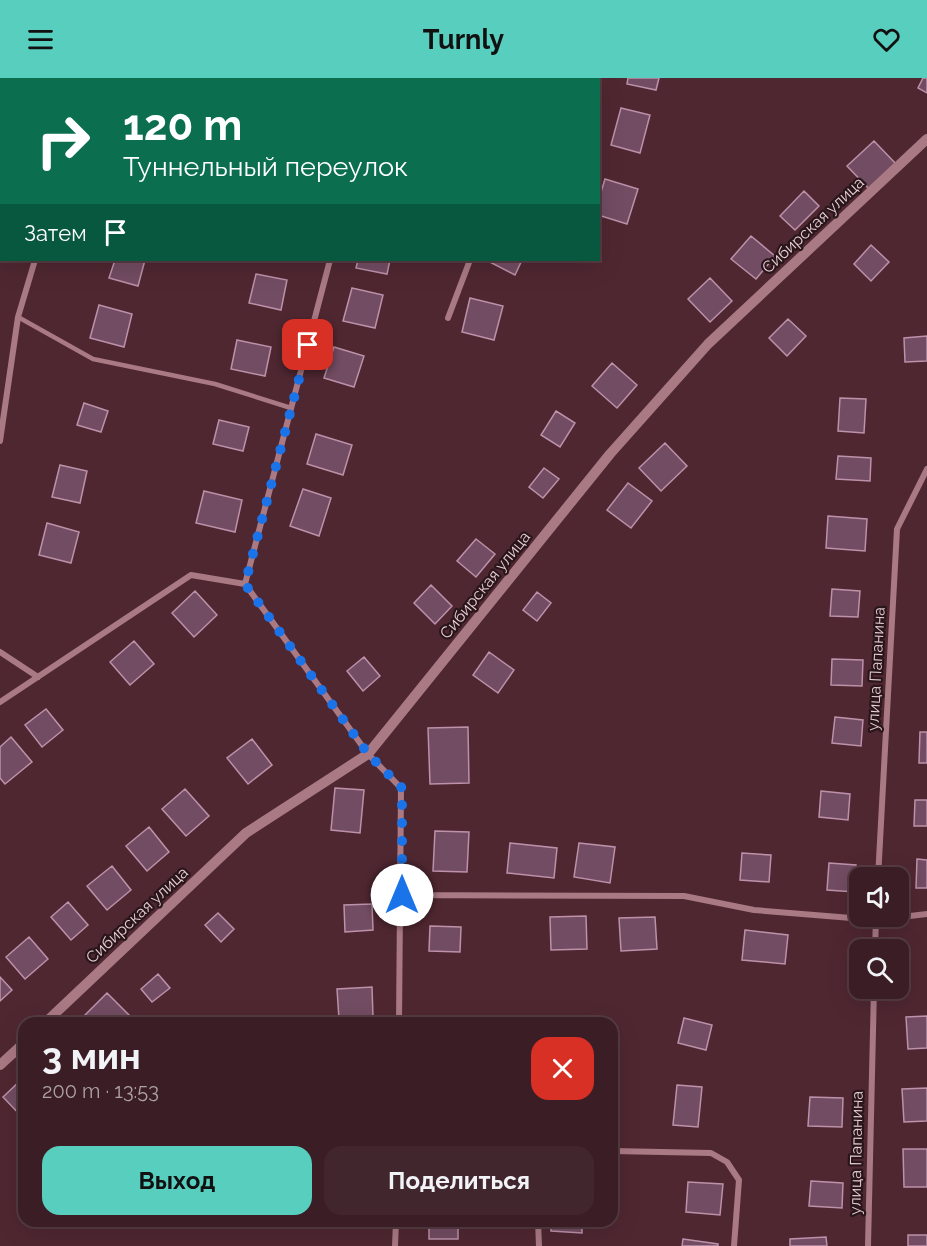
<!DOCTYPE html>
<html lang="ru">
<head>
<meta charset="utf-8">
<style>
	body { margin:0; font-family:Raleway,sans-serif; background:#42262d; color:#f1f3f6; height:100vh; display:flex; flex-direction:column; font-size:22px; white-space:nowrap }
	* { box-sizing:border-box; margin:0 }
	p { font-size:20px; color:#aca2a7 }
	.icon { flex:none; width:33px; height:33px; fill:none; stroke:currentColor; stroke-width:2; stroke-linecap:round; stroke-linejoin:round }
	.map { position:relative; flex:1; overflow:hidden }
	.details { position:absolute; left:18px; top:939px; width:600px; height:210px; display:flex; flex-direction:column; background:#3b1d25; border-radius:18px; box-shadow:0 6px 24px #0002,0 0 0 2px #543b42 }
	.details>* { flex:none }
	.guide { position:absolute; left:0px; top:0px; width:600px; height:183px; box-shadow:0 6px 24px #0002,0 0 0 2px #543b42; background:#0b6e4f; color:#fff; overflow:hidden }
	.buttons { position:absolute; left:849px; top:789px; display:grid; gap:12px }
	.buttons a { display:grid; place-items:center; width:60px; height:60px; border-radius:12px; background:#3b1d25; box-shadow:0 6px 24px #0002,0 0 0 2px #543b42; font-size:30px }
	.pin { position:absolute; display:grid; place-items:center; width:51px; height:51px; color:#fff; margin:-26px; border-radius:12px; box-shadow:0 3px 9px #0006 }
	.me { position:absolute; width:66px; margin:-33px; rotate:0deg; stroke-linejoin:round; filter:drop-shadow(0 0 4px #0008) }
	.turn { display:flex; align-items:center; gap:21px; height:126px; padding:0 24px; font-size:27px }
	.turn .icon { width:78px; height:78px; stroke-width:2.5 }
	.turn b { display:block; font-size:42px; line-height:51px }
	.then { display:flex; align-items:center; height:57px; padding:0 24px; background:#0003; gap:12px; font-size:22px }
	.round { display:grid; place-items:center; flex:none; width:63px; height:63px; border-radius:18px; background:#42262d }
	.summary { display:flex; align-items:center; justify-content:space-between; height:102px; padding:0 24px }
	h1 { font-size:36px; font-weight:700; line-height:45px }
	.action { display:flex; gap:12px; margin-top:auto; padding:12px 24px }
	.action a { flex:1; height:69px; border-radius:18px; background:#58cebf; color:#111; font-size:24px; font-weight:700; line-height:69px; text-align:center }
	.action a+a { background:#42262d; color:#f1f3f6 }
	header { display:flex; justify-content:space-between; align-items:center; height:78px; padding:0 24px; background:#58cebf; color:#111; font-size:27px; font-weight:700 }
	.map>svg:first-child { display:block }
	.building { fill:#724c62; stroke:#bc91a9; stroke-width:1.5 }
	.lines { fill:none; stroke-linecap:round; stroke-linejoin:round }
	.service { stroke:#a97984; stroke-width:4.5 }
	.minor { stroke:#a97984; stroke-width:6 }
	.tertiary { stroke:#a97984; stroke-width:10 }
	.route { stroke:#1a73e8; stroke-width:10; stroke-dasharray:0 18 }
	.labels { text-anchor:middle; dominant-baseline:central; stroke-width:4.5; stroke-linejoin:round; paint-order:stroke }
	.street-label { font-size:16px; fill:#eacfd5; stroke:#29161b }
</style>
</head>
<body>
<header><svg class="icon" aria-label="menu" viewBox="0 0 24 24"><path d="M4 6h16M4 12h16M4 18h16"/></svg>Turnly<svg class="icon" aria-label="heart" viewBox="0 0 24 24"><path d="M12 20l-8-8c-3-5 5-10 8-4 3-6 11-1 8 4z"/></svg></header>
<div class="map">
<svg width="927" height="1168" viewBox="0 0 927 1168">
	<rect width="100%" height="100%" fill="#4f2731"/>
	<path class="building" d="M628,0H659L656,12L627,6Z
		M923,0H927V15L918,10Z
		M0,24H2V64H0Z
		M621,30L650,37L640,75L611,67Z
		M874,63L897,87L870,112L847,88Z
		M605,101L638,111L627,146L598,137V124Z
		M804,113L819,128L795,152L780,138Z
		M751,158L775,178L756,201L731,181Z
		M871,167L889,184L871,203L854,186Z
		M115,182H145L138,208L109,200Z
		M358,182H390L387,196L356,190Z
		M486,182H522L515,197Z
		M256,196L287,202L281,232L249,225Z
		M710,200L732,223L710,244L688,221Z
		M352,210L383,217L375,250L343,243Z
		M470,220L503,228L494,262L462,254Z
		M99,227L132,236L124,269L90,260Z
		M788,241L806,258L787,278L769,260Z
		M927,258V283L905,284L904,260Z
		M237,262L271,269L265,298L231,291Z
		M334,269L364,278L354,309L324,300Z
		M612,285L637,307L617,330L592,308Z
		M840,320L866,321L864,355L838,353Z
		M84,325L108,333L101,354L77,347Z
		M556,333L575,345L560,369L541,357Z
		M219,342L249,349L243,373L213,366Z
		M316,356L352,367L343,397L307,386Z
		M665,365L687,388L661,413L639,390Z
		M838,378L871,380L870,403L836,401Z
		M60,387L87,393L80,425L52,419Z
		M544,390L559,401L543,420L529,409Z
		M628,405L652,423L631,450L607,432Z
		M303,411L331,420L319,458L290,448Z
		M204,413L242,422L235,454L196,445Z
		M828,438L867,441L865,473L826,470Z
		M47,445L79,454L71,485L39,477Z
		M476,461L495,476L476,499L457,483Z
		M431,507L452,528L435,546L414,525Z
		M832,511L860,513L858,539L830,538Z
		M195,513L217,537L194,559L172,535Z
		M537,514L551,525L537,543L523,532Z
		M134,563L154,586L130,607L110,584Z
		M489,574L514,592L498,615L473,597Z
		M364,579L380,598L363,613L347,593Z
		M832,581L863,582L862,608L831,607Z
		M46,631L63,652L42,669L25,647Z
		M835,639L863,642L861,668L832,665Z
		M468,649L469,705L430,706L428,650Z
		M920,654H927V685H919Z
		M11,659L32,684L5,706L0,700V669Z
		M252,661L272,687L248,706L227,680Z
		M335,710L364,712L360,755L331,752Z
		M185,711L209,738L186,758L162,731Z
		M821,713L850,716L848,742L819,739Z
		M915,722H927V748H914Z
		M149,749L169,774L147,793L126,768Z
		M435,753L469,754L467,794L433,793Z
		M510,765L557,770L554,800L507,795Z
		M579,765L615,769L610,805L574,799Z
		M742,775L771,777L769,804L740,802Z
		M917,781L927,782V810H916Z
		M829,785L856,787L855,814L827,812Z
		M112,788L131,812L107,832L87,808Z
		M68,824L88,847L71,862L51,839Z
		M372,826L373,852L345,854L344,827Z
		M218,835L234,851L221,864L205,847Z
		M586,838L587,871L551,872L550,839Z
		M655,839L657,871L621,873L619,840Z
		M430,848L461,849L460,874L429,873Z
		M745,852L788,857L785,886L742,882Z
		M29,859L48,881L25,901L6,879Z
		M158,896L170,910L152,924L141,911Z
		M0,899L12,912L0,923Z
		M372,909L373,939L339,941L337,911Z
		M107,915L133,941L129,945H85L81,941Z
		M927,938V970L908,971L906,939Z
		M684,940L712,947L706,972L678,965Z
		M22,1001L24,1003L23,1040L3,1019Z
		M677,1007L702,1009L698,1049L673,1047Z
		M927,1010V1043L904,1044L902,1011Z
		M810,1019L843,1020L842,1049L808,1048Z
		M903,1071H927V1109H904Z
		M811,1103L843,1105L842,1130L809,1128Z
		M688,1104L723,1106L720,1137L686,1134Z
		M346,1143H371V1146L346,1145Z
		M429,1143H458V1161H429Z
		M551,1143H582V1155L551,1153Z
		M908,1157H927V1168H908Z
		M826,1159L827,1168H790V1161Z
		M683,1161L718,1166V1168H682Z"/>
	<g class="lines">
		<path class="service" d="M456,0L464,2
			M18,239L93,281L215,306L291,330"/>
		<path class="minor" d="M86,2L87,0
			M377,2L378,0
			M582,2L583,0
			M448,240L470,182
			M0,363L18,239L35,182
			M245,506L330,182
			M0,574L38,599
			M0,624L191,497L245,506L368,676L401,710L399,945
			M878,800L897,451L927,391
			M402,817L684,818L754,832L876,842L927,836
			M875,872L876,839
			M612,1073L711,1075L727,1084L739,1102L734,1168
			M538,1143L539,1168
			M395,1168L396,1143
			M868,1168L874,910"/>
		<path class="tertiary" d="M45,945L246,755L368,676L610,376L708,266L927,61
			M0,987L24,965"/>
	</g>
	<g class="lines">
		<path class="route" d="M308,267L245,506L368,676L402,710V817"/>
	</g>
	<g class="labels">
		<g class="street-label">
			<text transform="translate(813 147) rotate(-43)">Сибирская улица</text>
			<text transform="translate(485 507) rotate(-51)">Сибирская улица</text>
			<text transform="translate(876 591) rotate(-87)">улица Папанина</text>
			<text transform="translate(137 837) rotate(-43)">Сибирская улица</text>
			<text transform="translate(856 1075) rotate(-89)">улица Папанина</text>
		</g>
	</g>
</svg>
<div class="buttons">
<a><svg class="icon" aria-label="sound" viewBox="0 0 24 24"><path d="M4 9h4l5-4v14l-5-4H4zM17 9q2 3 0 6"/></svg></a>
<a><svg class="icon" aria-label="search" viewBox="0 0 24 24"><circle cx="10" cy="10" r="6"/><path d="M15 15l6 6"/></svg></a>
</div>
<div class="pin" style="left:308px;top:267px;background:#d93025"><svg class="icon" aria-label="arrive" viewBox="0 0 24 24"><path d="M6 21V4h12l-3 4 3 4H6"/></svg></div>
<svg class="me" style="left:402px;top:817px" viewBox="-20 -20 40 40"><circle r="19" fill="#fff"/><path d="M0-13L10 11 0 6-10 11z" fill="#1a73e8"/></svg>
<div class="guide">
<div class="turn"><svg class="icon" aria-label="right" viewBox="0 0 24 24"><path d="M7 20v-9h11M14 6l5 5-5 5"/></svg><div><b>120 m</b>Туннельный переулок</div></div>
<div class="then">Затем<svg class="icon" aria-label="arrive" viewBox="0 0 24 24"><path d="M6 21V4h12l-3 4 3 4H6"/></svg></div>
</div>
<section class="details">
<div class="summary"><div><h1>3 мин</h1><p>200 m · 13:53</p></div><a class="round" style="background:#d93025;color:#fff"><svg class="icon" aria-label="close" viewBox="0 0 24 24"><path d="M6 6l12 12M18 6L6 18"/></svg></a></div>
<div class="action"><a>Выход</a><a>Поделиться</a></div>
</section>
</div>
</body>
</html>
